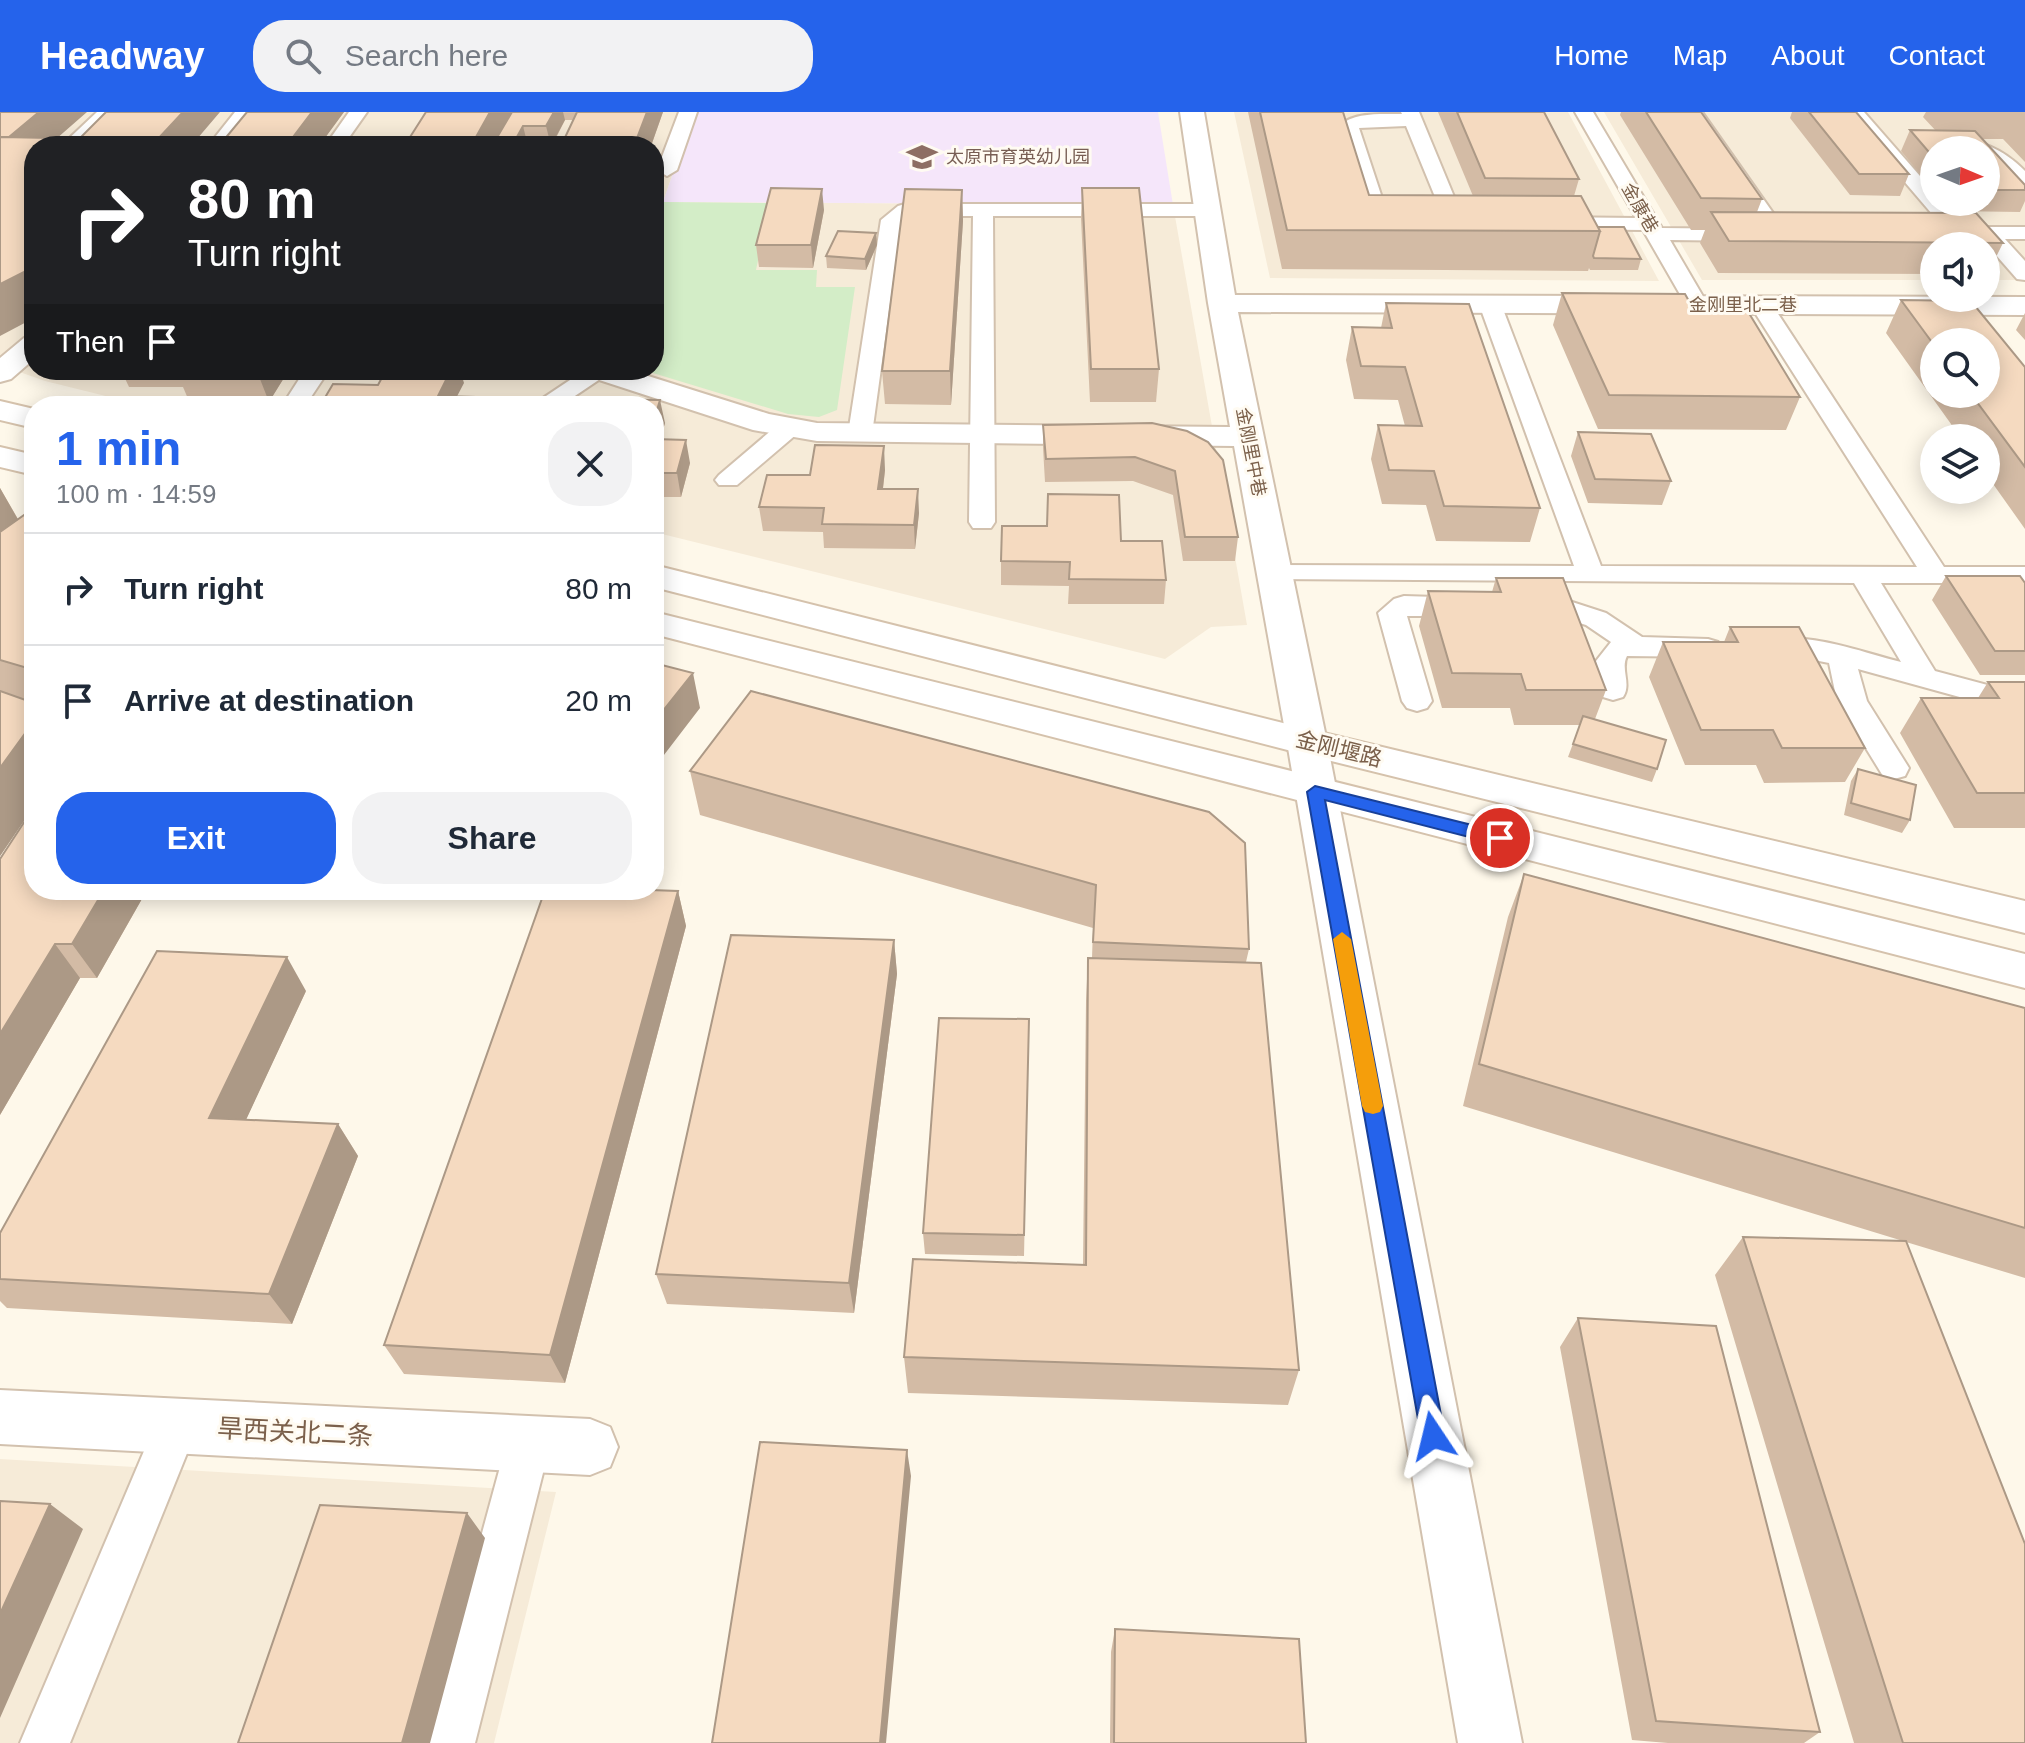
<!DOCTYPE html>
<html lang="en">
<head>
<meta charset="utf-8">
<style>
	body { margin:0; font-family:Helvetica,"Noto Sans SC",sans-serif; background:#f2f2f3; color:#1f2937; height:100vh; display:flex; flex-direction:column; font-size:30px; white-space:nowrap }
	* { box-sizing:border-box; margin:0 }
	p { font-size:26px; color:#747a83 }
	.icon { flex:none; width:44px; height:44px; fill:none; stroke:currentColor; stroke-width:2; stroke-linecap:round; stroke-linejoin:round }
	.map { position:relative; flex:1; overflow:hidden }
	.drawer { position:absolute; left:24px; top:284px; width:640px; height:504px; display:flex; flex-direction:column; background:#fff; border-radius:32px; box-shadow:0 4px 20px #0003 }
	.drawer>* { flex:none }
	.banner { position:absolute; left:24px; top:24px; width:640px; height:244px; border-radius:32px; box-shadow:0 4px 20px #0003; background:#202124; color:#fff; overflow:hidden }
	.needle { width:52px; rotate:92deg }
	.fabs { position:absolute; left:1920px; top:24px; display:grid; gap:16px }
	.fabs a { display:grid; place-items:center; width:80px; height:80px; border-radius:50%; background:#fff; box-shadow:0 4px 20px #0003; font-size:40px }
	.pin { position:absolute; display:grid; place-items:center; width:68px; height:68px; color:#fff; margin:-34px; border:4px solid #fff; border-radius:50%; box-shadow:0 2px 8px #0007 }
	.me { position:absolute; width:88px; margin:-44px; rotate:350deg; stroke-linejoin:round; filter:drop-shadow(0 0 6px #0008) }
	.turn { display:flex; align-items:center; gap:28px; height:168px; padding:0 32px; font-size:36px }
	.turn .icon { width:104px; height:104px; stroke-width:2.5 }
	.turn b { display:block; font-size:56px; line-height:68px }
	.then { display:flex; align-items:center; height:76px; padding:0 32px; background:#0003; gap:16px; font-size:30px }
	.round { display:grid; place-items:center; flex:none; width:84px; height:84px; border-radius:32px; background:#f2f2f3 }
	.headline { display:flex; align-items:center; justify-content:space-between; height:136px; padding:0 32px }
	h1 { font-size:48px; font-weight:700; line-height:60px; color:#2563eb }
	.action { display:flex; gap:16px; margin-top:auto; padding:16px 32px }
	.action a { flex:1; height:92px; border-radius:32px; background:#2563eb; color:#fff; font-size:32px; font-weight:700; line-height:92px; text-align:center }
	.action a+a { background:#f2f2f3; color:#1f2937 }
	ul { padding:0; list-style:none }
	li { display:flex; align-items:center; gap:24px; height:112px; padding:0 32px; border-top:2px solid #e0e1e3 }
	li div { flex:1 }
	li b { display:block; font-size:30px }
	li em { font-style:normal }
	header { display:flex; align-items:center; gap:48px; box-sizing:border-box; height:112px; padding:0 40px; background:#2563eb; color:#fff }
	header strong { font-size:38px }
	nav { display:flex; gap:44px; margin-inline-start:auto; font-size:28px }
	.search { width:560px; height:72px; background:#f2f2f3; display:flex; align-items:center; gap:20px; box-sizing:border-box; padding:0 28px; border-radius:32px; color:#747a83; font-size:30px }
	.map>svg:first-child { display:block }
	.residential { fill:#f6ebd8; fill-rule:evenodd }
	.education { fill:#f5e6fa }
	.green { fill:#d3edc7 }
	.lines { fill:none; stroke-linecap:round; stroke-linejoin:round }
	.lane-casing { stroke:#d2c1ae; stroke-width:4 }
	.street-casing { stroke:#d2c1ae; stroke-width:4 }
	.secondary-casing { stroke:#d5c2ac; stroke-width:4 }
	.lane { fill:#fff; fill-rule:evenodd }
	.street { fill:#fff; fill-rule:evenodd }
	.secondary { fill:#fff; fill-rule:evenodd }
	.wall { fill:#d3bba5; fill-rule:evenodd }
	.shaded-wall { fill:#ac9986 }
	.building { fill:#f5dac0; stroke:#ac9986; stroke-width:2 }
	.route { fill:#2563eb; stroke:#184099; stroke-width:2 }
	.slow { fill:#f59e0b }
	.labels { text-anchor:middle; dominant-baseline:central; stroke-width:6; stroke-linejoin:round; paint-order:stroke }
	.far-education-label { font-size:18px; fill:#785e54; stroke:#fffbf2; text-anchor:start }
	.far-street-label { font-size:18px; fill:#7b604b; stroke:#fffbf2 }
	.street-label { font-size:22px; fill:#7b604b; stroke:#fffbf2 }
	.near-street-label { font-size:26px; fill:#7b604b; stroke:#fffbf2 }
</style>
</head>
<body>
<header>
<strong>Headway</strong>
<div class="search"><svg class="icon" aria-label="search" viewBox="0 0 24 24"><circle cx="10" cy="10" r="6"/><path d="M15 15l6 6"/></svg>Search here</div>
<nav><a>Home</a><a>Map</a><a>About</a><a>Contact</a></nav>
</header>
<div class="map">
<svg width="2025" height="1631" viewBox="0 0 2025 1631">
	<rect width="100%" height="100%" fill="#fef8ea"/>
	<path class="residential" d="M0,0H694L663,90L1173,93L1247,513L1211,515L1165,547L654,420V294H146L45,269L0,253V222L34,206V258H654V34H34Z
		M1234,0H1568L1659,169L1270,166Z
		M1604,0H2025V168H1986V134H1934V168H1702ZM1934,38H1986V90H1934Z
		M0,1347L556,1380L494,1631H0Z"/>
	<path class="education" d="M694,0H1158L1173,93L663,90Z"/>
	<path class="green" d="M663,90L770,91L756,158H817L816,175H855L837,298L819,305L788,302L643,258H654V92Z"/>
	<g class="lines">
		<g class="lane-casing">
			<path id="lane" d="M97,0H117L81,34H61Z
				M235,0H254L227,34H208Z
				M349,0H367L343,34H325Z
				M679,0H697L677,58L667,64L657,58Z
				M1401,0H1419L1462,104L1476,106L1479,110L1476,114H1447L1406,14L1359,16L1386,98L1407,106L1410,110L1400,116L1370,106L1367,102L1340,13C1355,0 1381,2 1402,2Z
				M1575,0H1593L1662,116L1750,117L1760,123L1750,129L1670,128L1708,193L1705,198H1689L1643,118L1550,117L1540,111L1550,105L1636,106Z
				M1684,0H1702L1778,108L1808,116L1811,120L1808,124L1801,126L1764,116Z
				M1845,0H1864L1934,80V90H1943L1965,115H2025V127H2005L2025,149V168L2017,167L1982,127L1942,125L1939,121L1944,116Z
				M1949,26C1981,28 2002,36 2025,59V76L2018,74L1986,45V38L1942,36L1940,32Z
				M905,92H1207L1217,98L1207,104H993L995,410L991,416H973L969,410L973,104H910L901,110L872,322L869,327H851L848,322L881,108L898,94Z
				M1490,185L1501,192L1601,454L1917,455L1750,193L1753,188H1769L1944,455H2025V471H1881L1935,559L2025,583V603L1858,557L1867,589L1909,656L1905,664L1894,667L1883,664L1837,589L1829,551L1794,544L1755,542L1751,536L1755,530C1802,517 1855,538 1901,550L1854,471L1264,467L1260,461L1264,455L1274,453L1574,454L1479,192Z
				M305,258H329L307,291H291L287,286Z
				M585,258L612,259L560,294H531Z
				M789,309L798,311L801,316L798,321L737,373H719L715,368L719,363L780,311Z
				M1404,484L1470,486L1480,489L1484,495L1480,501L1470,504H1407L1432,589L1427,596L1417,599L1407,596L1402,589L1378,501L1394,487Z
				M1531,487L1566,488L1606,501L1642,525L1708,527L1718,530L1722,536L1718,542L1708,545L1627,544C1620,557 1632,572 1623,585L1613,588L1603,585L1598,578L1596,549L1611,530L1586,513L1563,506L1521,502L1517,496L1521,490Z
				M176,1293L191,1299L198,1314L70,1631H20L161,1299Z
				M528,1312L544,1318L550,1333L475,1631H425L506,1333L512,1318Z"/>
		</g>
		<g class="street-casing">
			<path id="street" d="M1180,0H1204L1235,183L2025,185V203L1238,200L1327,630L1522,1631H1458L1287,630L1234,334L817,329L753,318L587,264L583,258H629L769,302L817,311L1230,315L1208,191Z
				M34,223V247L11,267L0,270V246L24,226Z
				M0,1278L590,1307L610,1315L618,1335L610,1355L590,1363L0,1332Z"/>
		</g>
		<g class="secondary-casing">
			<path id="secondary" d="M0,289L34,297V316L0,308Z
				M0,335L34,343V363L0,355Z
				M654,453L1307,617L2025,789V821L1307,643L654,475Z
				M654,500L2025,842V876L654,522Z"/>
		</g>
		<use href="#lane" class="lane"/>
		<use href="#street" class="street"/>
		<use href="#secondary" class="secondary"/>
	</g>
	<path class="wall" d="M247,0H344L319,34H225L223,29Z
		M426,0H663L651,34L574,8H565L552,34H405Z
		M1248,0H1343L1369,83L1473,84L1438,0H1544L1579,67L1574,84L1598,115L1641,147L1638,158H1590L1589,156L1588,159L1282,157Z
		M1621,0H1701L1762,87L1757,100L2003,131L1987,163L1986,134H1934V162L1718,161L1700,131L1705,118H1691L1620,3Z
		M1792,0H1856L1909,62L1900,84L1850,83L1790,6Z
		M1926,0H2025V50L2003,27H1983L2025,73V89L2020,100L1951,99L1943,90H1986V38H1934V79L1901,39L1910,18L1936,19L1923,5Z
		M1082,76L1159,257L1156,290H1090L1081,107Z
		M962,78L963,109L951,293L885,292L882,259Z
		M824,98L813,156L759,155L756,133Z
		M876,121L877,133L866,158L827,156L826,144Z
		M1562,181L1694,198L1800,285L1786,318L1598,317L1553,213Z
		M1901,188L2025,255V417L1986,362V326H1961L1886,221ZM1934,230L1986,282H1934Z
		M1386,191L1540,396L1530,430L1436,429L1426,393L1382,392L1371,347L1378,313L1405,314L1398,288L1354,287L1346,248L1352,215L1381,216Z
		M2025,201V228L2016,218Z
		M121,258H286L287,261L269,290L189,289L183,275H129Z
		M654,294L665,311L660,327L690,351L681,385H654Z
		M1152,311L1238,425L1235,449H1183L1173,383L1133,369L1045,370L1043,336V313Z
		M1578,320L1671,369L1662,393L1588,391L1571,344Z
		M885,358L883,377L919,401L915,437L824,436L823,420L763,419L759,395L810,363Z
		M0,376L18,407L34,396V694L0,744Z
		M1121,429L1166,468L1164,492H1068L1069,474L1001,473V449Z
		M1946,464L2025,471V563H1980L1932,488Z
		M1496,466L1606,578L1595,607L1657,657L1652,670L1568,645L1580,613H1514L1510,596H1442L1419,514L1428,479L1492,480Z
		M1730,515L1865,636L1845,670L1764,671L1756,653H1685L1649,565L1663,530H1724Z
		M1988,570H2025V716H1954L1900,621L1921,586H1978Z
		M751,579L1249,837L1246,850L1299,1258L1288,1293L908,1281L904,1245L1083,1153L1086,889L1088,846H1092L1093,816L700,703L690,659Z
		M1858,657L1910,708L1902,721L1844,703L1851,669Z
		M1524,762L2025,896V1166L1906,1130L2025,1631H1854L1715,1163L1743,1125L1903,1129L1463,994L1508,805Z
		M34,778H147L97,866H80L0,1003Z
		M678,779L686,814L565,1271L404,1262L384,1233Z
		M894,828L897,862L854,1201L667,1192L656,1162Z
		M306,879L246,1007L338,1012L358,1044L292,1212L7,1196L0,1189V1167Z
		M1029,907L1024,1144L925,1142L923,1121Z
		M1578,1206L1820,1620L1804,1631H1668L1632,1628L1560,1235Z
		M1115,1517L1306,1631H1110L1111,1540Z"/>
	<path class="shaded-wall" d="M39,0H87L48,34L2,31Z
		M183,0H220L191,34H153V33Z
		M312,0H344L319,34H292L290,29Z
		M490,0H514L495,34H471Z
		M554,0H563L565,8L551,34L546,14Z
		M647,0H663L651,34H634Z
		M523,14L528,34H512Z
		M822,77L824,98L813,156L811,133Z
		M962,78L963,109L951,293L950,259Z
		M876,121L877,133L866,158L865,147Z
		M34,155V206L0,224V172Z
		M265,258H286L287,261L269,290L260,267Z
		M451,258H460L464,271L452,294L438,284Z
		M475,285L478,294H471Z
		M660,288L665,311L654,346V308Z
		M686,328L690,351L681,385L677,361Z
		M884,334L885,358L880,401L878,377Z
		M0,376L20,411L0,426Z
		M918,377L919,401L915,437L914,413Z
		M693,561L700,596L654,656V610Z
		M34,609V694L0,744V656Z
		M104,778H147L97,866L72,832Z
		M678,779L686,814L565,1271L550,1243Z
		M894,828L897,862L854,1201L849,1171Z
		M55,832L80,866L0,1003V922Z
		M287,845L306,879L232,1038L209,1006Z
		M338,1012L358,1044L292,1212L269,1182Z
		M907,1338L911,1364L886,1631H880Z
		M50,1392L83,1417L0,1606V1502Z
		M467,1401L485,1426L430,1631H402Z"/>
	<path class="building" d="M0,0H39L9,25H0Z
		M106,0H183L157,28L80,26Z
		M247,0H312L290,29H223Z
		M426,0H490L471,34L405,33Z
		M512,0H554L546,14H523L512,34H492Z
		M577,0H647L634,34H561Z
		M1260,0H1343L1369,83L1581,84L1600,119L1287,118Z
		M1457,0H1544L1579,67L1485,66Z
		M1646,0H1701L1762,87L1701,86Z
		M1809,0H1856L1909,62H1859Z
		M1910,18L1975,19L2025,73V78H1986V38H1934V46Z
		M0,25L158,28L164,34H34V155L0,172Z
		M771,76L822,77L811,133H756Z
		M1082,76H1139L1159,257H1091Z
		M905,77L962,78L950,259H882Z
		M1711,100L1976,101L2003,131L1729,129Z
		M1598,115H1624L1641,147L1594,146L1593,144L1600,119Z
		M838,119L876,121L865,147L826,144Z
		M1562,181L1685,182L1694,198H1747L1800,285L1609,283Z
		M1901,188L1971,189L2025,255V355L1971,282H1986V230H1934V233Z
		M1386,191L1469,192L1540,396L1444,394L1434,359L1389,358L1378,313L1422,314L1405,255L1361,254L1352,215L1392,216Z
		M185,258H265L260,267L179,266Z
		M386,258H451L438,284L475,285L471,294H320L333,272L378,273Z
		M594,287L660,288L654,308V294H592Z
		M1152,311L1187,319L1208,330L1223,348L1238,425H1185L1175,359L1135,345L1046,347L1043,313Z
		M1578,320L1651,322L1671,369L1595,367Z
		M654,327L686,328L677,361H654Z
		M815,333L884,334L878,377H918L914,413L822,412L824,396L759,395L767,363H810Z
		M1048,382L1119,383L1121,429H1162L1166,468L1069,467L1070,450L1001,449L1002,414H1047Z
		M34,396V558L0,548V420Z
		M1946,464H2020L2025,471V539H1995Z
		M1496,466H1563L1606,578H1526L1521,562L1452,561L1428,479L1501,480Z
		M1730,515H1799L1865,636H1782L1773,618H1701L1663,530H1738Z
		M654,551L693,561L654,610Z
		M1988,570H2025V681H1977L1921,586H1999Z
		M0,579L34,591V609L0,656Z
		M751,579L1209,700L1245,731L1249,837L1093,830L1096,773L690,659Z
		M1583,604L1666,628L1657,657L1573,632Z
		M1858,657L1916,673L1910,708L1851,691Z
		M34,695V778H104L72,832H55L0,922V747Z
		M1524,762L2025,896V1116L1479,952Z
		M545,778H650L678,779L550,1243L384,1233Z
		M731,823L894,828L849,1171L656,1162Z
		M157,839L287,845L209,1006L338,1012L269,1182L0,1167V1121Z
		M1088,846L1261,851L1299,1258L904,1245L913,1147L1086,1153Z
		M939,906L1029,907L1024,1123L923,1121Z
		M1743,1125L1906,1129L2025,1432V1631H1903Z
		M1578,1206L1716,1214L1820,1620L1656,1609Z
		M760,1330L907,1338L880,1631H712Z
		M0,1389L50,1392L0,1502Z
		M320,1393L467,1401L402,1631H238Z
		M1115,1517L1299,1527L1306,1631H1114Z"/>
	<path class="route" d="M1315,674L1500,720L1509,726L1500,733L1325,688L1445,1324L1441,1332L1433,1336L1425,1332L1421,1324L1307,680Z"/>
	<path class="slow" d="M1342,820L1351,827L1383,994L1380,1000L1373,1002L1365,1000L1362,994L1333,827Z"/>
	<defs>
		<g id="school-bare" transform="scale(2.4)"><path d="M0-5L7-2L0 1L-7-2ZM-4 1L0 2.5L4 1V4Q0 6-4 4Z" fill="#8d6e63" stroke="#fffbf2" stroke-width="2.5" paint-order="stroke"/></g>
	</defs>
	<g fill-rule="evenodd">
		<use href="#school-bare" x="922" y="45"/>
	</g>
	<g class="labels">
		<g class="far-education-label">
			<text x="946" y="45">太原市育英幼儿园</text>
		</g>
		<g class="far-street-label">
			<text transform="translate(1640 96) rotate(60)">金康巷</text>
			<text x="1743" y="193">金刚里北二巷</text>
			<text transform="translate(1251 340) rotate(79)">金刚里中巷</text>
		</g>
		<g class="street-label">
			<text transform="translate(1339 637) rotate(14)">金刚堰路</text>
		</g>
		<g class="near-street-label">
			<text transform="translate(295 1320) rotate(3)">旱西关北二条</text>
		</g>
	</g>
</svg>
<div class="fabs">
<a><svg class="needle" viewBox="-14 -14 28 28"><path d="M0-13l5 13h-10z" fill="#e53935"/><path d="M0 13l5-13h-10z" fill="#747a83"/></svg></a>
<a><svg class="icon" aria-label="sound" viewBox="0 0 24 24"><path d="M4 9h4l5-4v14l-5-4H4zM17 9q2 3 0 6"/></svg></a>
<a><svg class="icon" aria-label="search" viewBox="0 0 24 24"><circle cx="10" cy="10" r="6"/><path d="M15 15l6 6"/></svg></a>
<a><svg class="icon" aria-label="layers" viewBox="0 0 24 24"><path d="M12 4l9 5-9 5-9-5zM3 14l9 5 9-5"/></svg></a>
</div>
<div class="pin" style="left:1500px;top:726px;background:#d93025"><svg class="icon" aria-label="arrive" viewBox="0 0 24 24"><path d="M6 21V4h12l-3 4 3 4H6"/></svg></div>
<svg class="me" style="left:1433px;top:1324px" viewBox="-20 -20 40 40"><path d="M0-17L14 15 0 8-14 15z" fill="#2563eb" stroke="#fff" stroke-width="4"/></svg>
<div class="banner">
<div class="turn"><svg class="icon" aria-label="right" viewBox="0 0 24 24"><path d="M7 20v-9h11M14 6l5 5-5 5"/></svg><div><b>80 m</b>Turn right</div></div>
<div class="then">Then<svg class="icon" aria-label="arrive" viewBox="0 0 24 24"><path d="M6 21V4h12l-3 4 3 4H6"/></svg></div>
</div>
<section class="drawer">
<div class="headline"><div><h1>1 min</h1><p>100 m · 14:59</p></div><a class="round"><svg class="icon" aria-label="close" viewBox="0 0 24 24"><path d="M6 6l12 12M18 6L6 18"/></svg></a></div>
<ul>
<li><svg class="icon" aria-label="right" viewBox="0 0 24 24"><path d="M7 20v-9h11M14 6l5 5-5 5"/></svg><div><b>Turn right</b></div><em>80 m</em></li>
<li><svg class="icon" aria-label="arrive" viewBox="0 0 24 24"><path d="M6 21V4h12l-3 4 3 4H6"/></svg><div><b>Arrive at destination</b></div><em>20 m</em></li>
</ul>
<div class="action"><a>Exit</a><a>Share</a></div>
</section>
</div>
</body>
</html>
